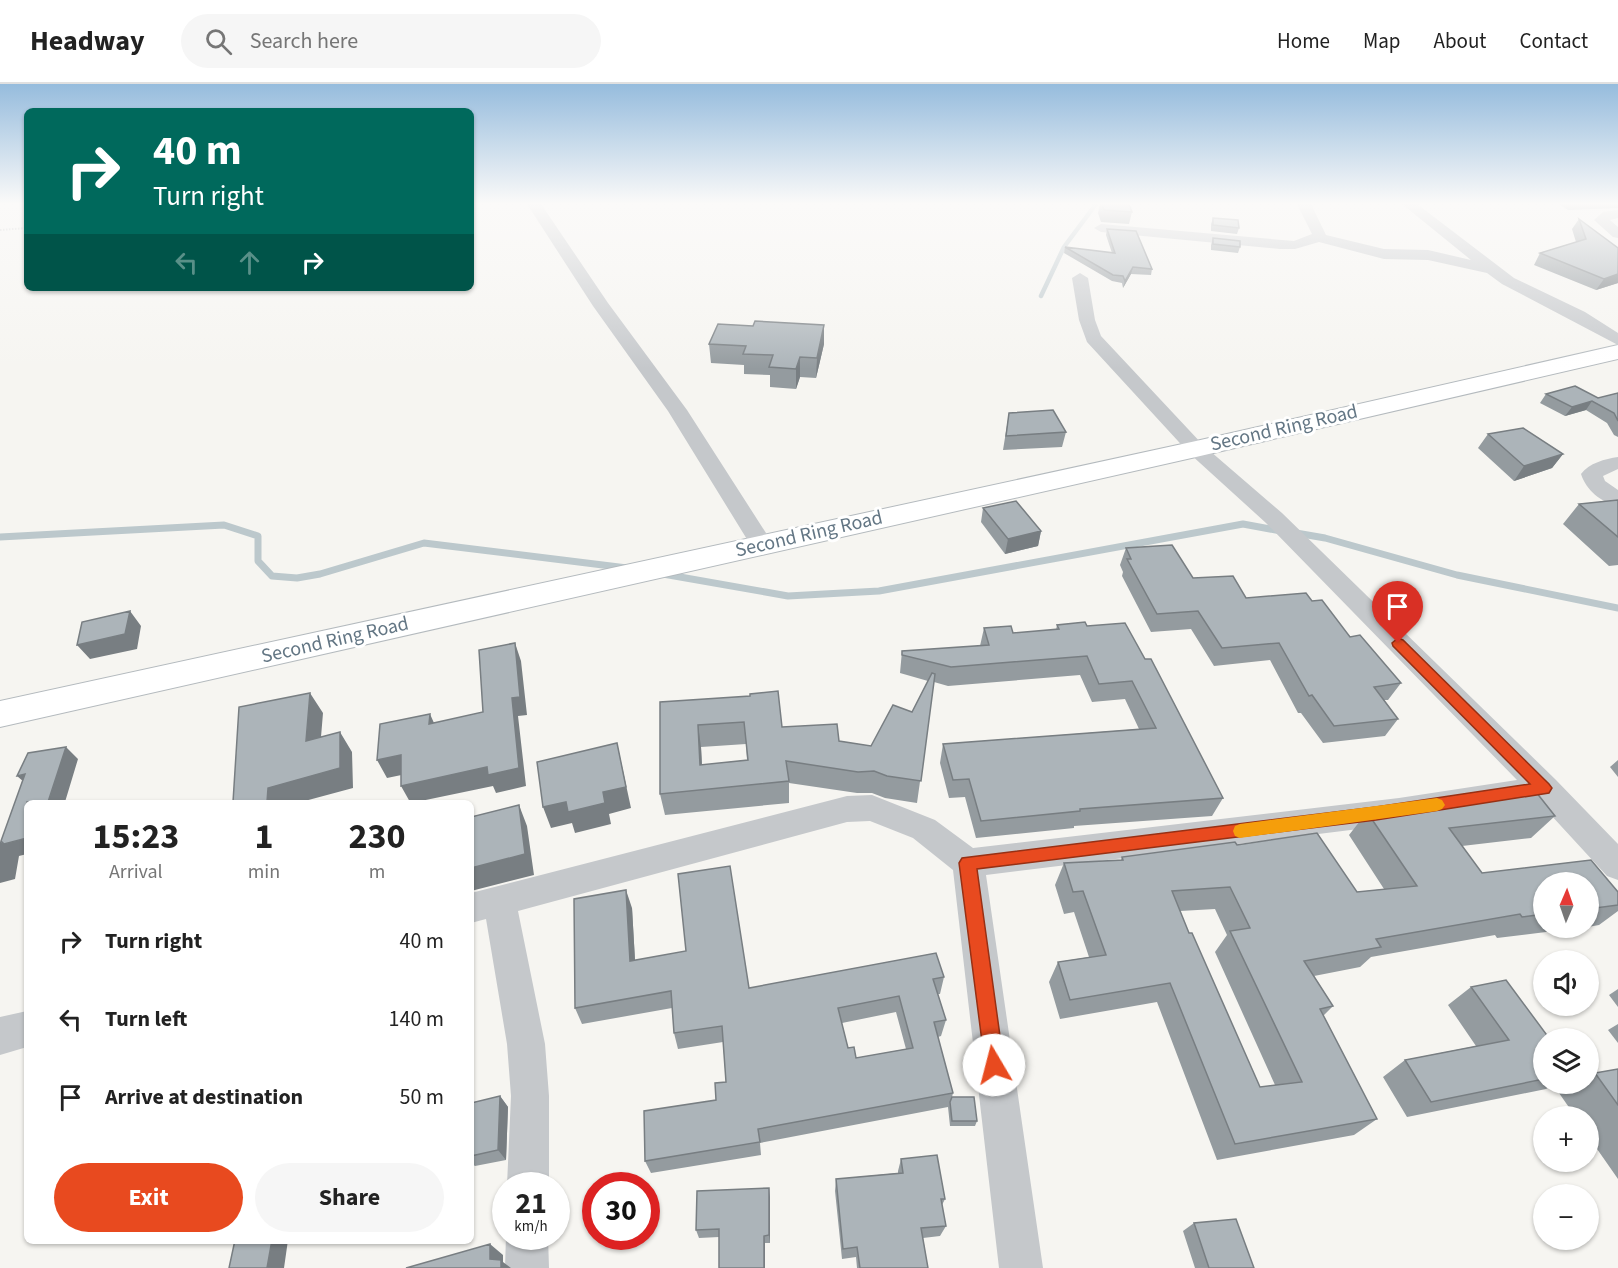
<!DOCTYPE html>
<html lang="en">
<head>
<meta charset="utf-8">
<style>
	body { margin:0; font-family:"Source Sans 3",sans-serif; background:#f6f6f6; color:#222; height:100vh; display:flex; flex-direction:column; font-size:22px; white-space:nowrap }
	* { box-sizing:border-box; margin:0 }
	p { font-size:20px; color:#767676 }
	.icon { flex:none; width:33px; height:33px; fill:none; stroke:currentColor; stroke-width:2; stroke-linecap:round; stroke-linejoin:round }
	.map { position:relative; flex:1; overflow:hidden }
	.sheet { position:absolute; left:24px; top:716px; width:450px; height:444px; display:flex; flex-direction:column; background:#fff; border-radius:9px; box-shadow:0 2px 4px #0004 }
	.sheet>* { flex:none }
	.top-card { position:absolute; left:24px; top:24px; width:450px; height:183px; border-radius:9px; box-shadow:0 2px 4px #0004; background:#00695c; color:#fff; overflow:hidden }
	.needle { width:39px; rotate:2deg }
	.buttons { position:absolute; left:1533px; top:788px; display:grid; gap:12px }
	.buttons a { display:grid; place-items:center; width:66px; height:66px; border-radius:50%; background:#fff; box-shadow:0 2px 4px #0004; font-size:30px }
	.speed { position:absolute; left:492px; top:1088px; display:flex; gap:12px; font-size:30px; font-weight:700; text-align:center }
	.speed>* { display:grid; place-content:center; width:78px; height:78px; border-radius:50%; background:#fff; box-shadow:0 2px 4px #0004; line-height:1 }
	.speed small { font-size:15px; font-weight:400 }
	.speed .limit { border:9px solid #d22; background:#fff; color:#111 }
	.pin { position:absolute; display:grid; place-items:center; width:51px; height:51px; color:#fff; margin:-62px -26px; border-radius:50% 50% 50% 0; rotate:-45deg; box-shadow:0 0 6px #0007 }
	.pin .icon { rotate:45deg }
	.me { position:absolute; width:66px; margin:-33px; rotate:352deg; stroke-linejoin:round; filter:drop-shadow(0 0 4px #0008) }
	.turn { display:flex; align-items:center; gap:21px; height:126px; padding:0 30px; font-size:27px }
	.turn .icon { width:78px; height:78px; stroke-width:2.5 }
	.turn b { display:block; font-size:42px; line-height:51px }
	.lanes { display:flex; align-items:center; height:57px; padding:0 30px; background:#0003; justify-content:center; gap:30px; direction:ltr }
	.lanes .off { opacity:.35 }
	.eta { display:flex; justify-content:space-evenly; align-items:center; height:102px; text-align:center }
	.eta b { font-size:36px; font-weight:700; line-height:42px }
	.cta { display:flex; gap:12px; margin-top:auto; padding:12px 30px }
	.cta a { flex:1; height:69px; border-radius:36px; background:#e84a1f; color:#fff; font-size:24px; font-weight:700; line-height:69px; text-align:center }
	.cta a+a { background:#f6f6f6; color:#222 }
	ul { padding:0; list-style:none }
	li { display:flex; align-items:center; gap:18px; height:78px; padding:0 30px }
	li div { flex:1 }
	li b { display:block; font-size:22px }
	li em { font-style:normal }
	header { display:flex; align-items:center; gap:36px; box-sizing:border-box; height:84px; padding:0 30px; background:#fff; border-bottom:2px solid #e0e0e0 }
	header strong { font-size:28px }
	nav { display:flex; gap:33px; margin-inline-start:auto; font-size:21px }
	.search { width:420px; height:54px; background:#f6f6f6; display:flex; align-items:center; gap:15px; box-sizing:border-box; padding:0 21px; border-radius:33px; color:#767676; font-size:22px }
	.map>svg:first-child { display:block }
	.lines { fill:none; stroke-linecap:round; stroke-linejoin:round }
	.stream-far1 { stroke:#bcc8cc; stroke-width:4.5 }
	.stream { stroke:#bcc8cc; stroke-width:7 }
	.secondary-casing { stroke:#b4babe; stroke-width:2 }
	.path { stroke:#bec0c2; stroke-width:2; stroke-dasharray:1.5 1.5; stroke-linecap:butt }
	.street { fill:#c5c8cb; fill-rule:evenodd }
	.secondary { fill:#fff; fill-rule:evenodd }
	.wall { fill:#949b9f; fill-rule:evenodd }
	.shaded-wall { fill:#787e82 }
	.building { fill:#acb4b9; stroke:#787e82; stroke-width:1.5; fill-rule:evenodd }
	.route { fill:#e84a1f; stroke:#973014; stroke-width:1.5 }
	.slow { fill:#f59e0b }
	.labels { text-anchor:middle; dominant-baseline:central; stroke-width:6; stroke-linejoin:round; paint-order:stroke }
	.street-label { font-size:20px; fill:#637684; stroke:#fff }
</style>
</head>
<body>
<header>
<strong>Headway</strong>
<div class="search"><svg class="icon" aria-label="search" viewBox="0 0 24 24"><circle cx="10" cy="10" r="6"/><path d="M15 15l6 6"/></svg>Search here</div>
<nav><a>Home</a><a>Map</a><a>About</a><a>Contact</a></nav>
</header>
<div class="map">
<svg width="1618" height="1184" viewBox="0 0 1618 1184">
	<rect width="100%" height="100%" fill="#f6f5f1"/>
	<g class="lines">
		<path class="stream-far1" d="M1041,212L1064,163L1096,120"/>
		<path class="stream" d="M1296,449L1325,454L1457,491L1618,524
			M0,453L224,441L258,452V477L272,492L297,494L320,490L424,459L627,484
			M663,490L788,512L879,507L1243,440L1281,447"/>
		<g class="secondary-casing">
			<path id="secondary" d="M1618,261V275L1196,373L0,643V617L1196,357Z"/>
		</g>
		<path class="path" d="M0,146L27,144"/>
		<path class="street" d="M527,120H541L608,219L687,326L773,460L769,465L761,467L753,465L668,327L593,222Z
			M1297,120H1311L1326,151L1384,165L1428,166L1471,176L1402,120H1417L1514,194L1585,228L1618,249V261L1502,200L1487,189L1428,176L1384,175L1319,158L1295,165H1280L1101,148L1094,144L1101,140L1294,157L1312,150Z
			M1618,126V134L1610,136L1618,143V154L1613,153L1594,136L1603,128Z
			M1080,189L1088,194L1095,236L1101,252L1203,361L1282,429L1555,695L1618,760V796L1607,792L1538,717L1399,740L986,791L1043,1184H999L953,786L913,754L870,737L847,738L518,827L545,960L549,1012V1101H507L511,1012L507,960L486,835L471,839V809L847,712L872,711L935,736L973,764L1399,714L1517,696L1266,439L1189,369L1087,258L1079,236L1072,194Z
			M1618,373V385L1603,392L1605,397L1618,406V423C1601,418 1586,406 1581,390C1589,379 1605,375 1618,373Z
			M27,927V963L0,971V933Z
			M506,1152H548L549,1184H505Z"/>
		<use href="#secondary" class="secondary"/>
	</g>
	<path class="wall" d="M1100,120H1129L1132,128L1129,140L1101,138L1098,129Z
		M1559,120H1618V124L1568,126Z
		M1213,134L1239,144L1237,150L1211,147V140Z
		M1579,135L1618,164V199L1596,206L1534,181L1540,169L1576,158L1572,145Z
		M1107,145L1152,185L1151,191L1131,190L1123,204L1122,199L1112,197L1064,169L1065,163L1112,169L1106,151Z
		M1213,154L1240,163L1238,169L1211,166V161Z
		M709,260H824L816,294L800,293L796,305L770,303V291L744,290V281L711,279Z
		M1618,309V353L1614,351L1607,339L1586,326L1565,332L1540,319L1546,310L1598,314Z
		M1009,329L1066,348L1062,363L1003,366Z
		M1488,350L1563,370L1552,384L1514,397L1478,364Z
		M1618,416V481L1609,482L1563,440L1579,420Z
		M983,424L1041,447L1038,462L1005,470L981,438Z
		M1126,464L1193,494L1246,514L1312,517L1401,599L1388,616H1384L1398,635L1385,652L1323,659L1301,629H1298L1270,576L1214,582L1191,545L1151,548L1122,492L1123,488L1120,481Z
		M1057,541L1087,542L1145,575L1223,714L1212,732L1074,742V744L976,754L965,713L949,714L940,679L943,660L1139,645L1125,615L1092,618L1080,591L948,602L934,598L917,719L885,714L872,709H857L789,699V719L665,731L660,710V618L782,643L839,657L871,662L912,628L928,597L900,589L902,567L980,562L984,544L1013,549L1056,546ZM746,660L747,676L702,681L701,663Z
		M1618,676V693L1610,683Z
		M1367,728L1555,732L1531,754L1462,762L1482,789L1544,798V843H1586L1497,854L1495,851L1371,873L1360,883L1314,892L1333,922L1323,932L1377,1035L1354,1051L1217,1076L1157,918L1060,935L1049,898L1058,878L1089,873L1074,828L1064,830L1055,801L1064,779L1121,776L1122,773L1237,761L1357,808L1384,805L1349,751ZM1215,825L1227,851L1215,868L1275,1001L1260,1003L1189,849L1180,827Z
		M1618,821V827L1599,841L1588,843V825Z
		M632,824L635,876L749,904L944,893L940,910H938L946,936L941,952L938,953L953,1009L952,1013L977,1037L975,1042H950L948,1023L760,1059L761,1071L651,1089L645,1077L716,1016L726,998L723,958L678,965L674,949L672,924L582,940L575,924ZM896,928L906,965L856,974L848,964L842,939Z
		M1471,903L1544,954V999H1557L1546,1005L1407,1033L1383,993L1405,976L1476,962L1448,921Z
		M1618,905V923L1609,911Z
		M1618,940V959L1608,946Z
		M1618,985V1095L1588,1052V1032H1575L1559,1009L1577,999H1588V993L1595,989Z
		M500,1012L508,1023L506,1076L475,1082L471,1079V1019Z
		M901,1075L945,1115L942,1121L946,1142L940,1152L923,1154L928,1184H857L856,1173L842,1175L835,1107L836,1095L898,1089V1087Z
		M770,1113V1159H765V1184H719V1153L699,1154L696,1146Z
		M1194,1139L1254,1184H1195L1183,1147Z"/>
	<path class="shaded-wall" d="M1133,183L1131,190L1123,204L1125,197Z
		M1618,190V199L1596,206L1604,195Z
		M824,241V260L816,294L817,274Z
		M800,273V293L796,305V285Z
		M1592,317L1586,326L1565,332L1572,323Z
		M1563,370L1552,384L1514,397L1524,382Z
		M1041,447L1038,462L1005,470L1008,455Z
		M130,527L141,542L137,565L90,575L77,561Z
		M515,559L521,577L527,631L518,632L526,702L496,709L493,702L416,718H410L401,702L512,614Z
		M310,609L323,629L319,677L306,657Z
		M430,630L438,648L429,640Z
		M698,641L701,663L703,703L700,681Z
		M340,648L352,668L353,704L301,718H267L268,704Z
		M617,659L631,724L609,730L611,740L575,749L572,739L551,744L543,723L603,708Z
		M66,663L78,675L65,718H48Z
		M401,671L411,689L387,694L377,676Z
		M25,690L31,704L17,692Z
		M519,721L527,742L534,791L471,807V784Z
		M27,754V770L19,772L15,795L0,799V757L4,760Z
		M626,806L632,824L636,894L630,877Z
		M471,875L474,880L471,1003Z
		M500,1012L508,1023L506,1076L498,1066Z
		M769,1104L770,1113V1159L769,1151Z
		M764,1152L765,1159V1184H764Z
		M272,1156H288L284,1184H267Z
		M490,1160L503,1171V1178L511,1184H501L490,1175Z"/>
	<path class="building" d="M1102,120H1129L1132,128L1104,126Z
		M1213,134L1238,136L1239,144L1213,141Z
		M1579,135L1618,164V190L1604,195L1540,169L1586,155Z
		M1107,145L1136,147L1152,185L1133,183L1125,197L1123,192L1113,191L1065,163L1115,169Z
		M1213,154L1240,157V163L1213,160Z
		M755,237L824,241L817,274L800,273L796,285L769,283L773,271L743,270L746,262L709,260L718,240L753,242Z
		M1575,302L1598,314L1618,309V337L1614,329L1592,317L1572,323L1546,310Z
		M1053,326L1066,348L1006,352L1009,329Z
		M1523,344L1563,370L1524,382L1488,350Z
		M1618,416V453L1579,420Z
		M1016,417L1041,447L1008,455L983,424Z
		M1172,461L1193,494L1233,492L1246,514L1306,509L1312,517L1322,516L1350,553L1360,551L1401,599L1374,603L1398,635L1334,642L1312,611L1309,612L1279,559L1222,564L1198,527L1157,530L1127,475H1131L1126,464Z
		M130,527L125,550L77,561L82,538Z
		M1085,538L1087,542L1125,539L1145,575H1151L1223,714L1080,725V727L981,737L969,695L953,696L943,660L1156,644L1132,597L1099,600L1087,572L951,583L902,571V567L989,561L984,544L1011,542L1013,549L1059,545L1057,541Z
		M515,559L520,613L512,614L519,684L488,691L487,683L401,702V671L377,676L380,640L430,630L429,640L483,628L479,566Z
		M932,589L935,590L921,697L887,692L874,687L858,688L786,677L789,697L660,710V618L750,612V610L778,607L782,643L837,640L839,657L871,662L893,621L912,628ZM744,638L748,676L700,681L698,641Z
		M310,609L306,657L340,648V684L268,704L267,718H233L239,623Z
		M617,659L626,703L603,708L605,719L568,728L566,718L543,723L537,678Z
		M66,663L48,718H27V754L4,760L1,757L25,690L17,692L28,669Z
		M1536,708L1555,732L1449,744L1482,789L1591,776L1618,808V821L1588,825V798H1544V830L1522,833L1520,830L1376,855L1381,863L1304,877L1333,922L1320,925L1377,1035L1235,1060L1170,899L1070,916L1058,878L1106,871L1083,807L1073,808L1064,779L1123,776L1122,773L1235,758L1237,761L1317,749L1357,808L1417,802L1367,728ZM1230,803L1250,844L1230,847L1302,998L1260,1003L1192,849H1189L1172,807Z
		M519,721L525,770L471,784V733Z
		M730,782L749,904L936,869L944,893L933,895L946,936L934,938L953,1009L758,1045L760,1058L645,1077L644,1027L716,1016L715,999L726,998L722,942L674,949L671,907L575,924L574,815L626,806L630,877L686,867L678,790ZM899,912L913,964L856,974L854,963L848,964L838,924Z
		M1506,896L1549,954H1544V995L1431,1018L1405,976L1509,956L1471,903Z
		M1618,985V1021L1595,989Z
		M500,1012L498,1066L471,1072V1019Z
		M952,1013H974L977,1037H952L950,1018Z
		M937,1071L945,1115H941L946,1142L921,1144L928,1184H860L857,1163L843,1165L836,1095L903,1089L901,1075Z
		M769,1104V1151L764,1152V1184H719V1145L696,1146L697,1107Z
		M1236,1135L1254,1184H1209L1194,1139Z
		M235,1156H272L267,1184H229Z
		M490,1160V1175L501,1176V1184H406Z"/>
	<linearGradient id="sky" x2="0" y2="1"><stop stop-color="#96bcdd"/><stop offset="0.42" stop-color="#fbfaf9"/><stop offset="1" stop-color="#fbfaf9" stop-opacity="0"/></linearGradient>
	<rect width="1618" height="285" fill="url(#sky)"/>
	<path class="route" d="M1398,554L1403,556L1549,700L1552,704L1549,709L1376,736L977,785L1004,981L1001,988L994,991L988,988L985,981L959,779L962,774L1376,723L1530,700L1393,562L1392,559Z"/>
	<path class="slow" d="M1437,714L1442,716L1445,721L1442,725L1437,727L1240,754L1235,752L1233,747L1235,742L1240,740Z"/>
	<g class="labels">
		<g class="street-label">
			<text transform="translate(1284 344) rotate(-13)">Second Ring Road</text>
			<text transform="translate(809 450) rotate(-13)">Second Ring Road</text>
			<text transform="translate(335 556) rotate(-13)">Second Ring Road</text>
		</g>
	</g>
</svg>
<div class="buttons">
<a><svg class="needle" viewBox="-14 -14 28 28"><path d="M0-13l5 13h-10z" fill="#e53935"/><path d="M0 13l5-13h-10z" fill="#767676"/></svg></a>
<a><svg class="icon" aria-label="sound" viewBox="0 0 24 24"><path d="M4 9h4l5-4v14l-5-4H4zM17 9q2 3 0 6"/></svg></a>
<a><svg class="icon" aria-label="layers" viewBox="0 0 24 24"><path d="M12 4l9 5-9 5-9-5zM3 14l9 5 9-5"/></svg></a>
<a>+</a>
<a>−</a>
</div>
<div class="speed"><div>21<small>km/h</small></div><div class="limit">30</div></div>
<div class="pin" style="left:1398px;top:559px;background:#d93025"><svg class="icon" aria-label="arrive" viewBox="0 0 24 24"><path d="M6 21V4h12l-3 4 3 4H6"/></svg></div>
<svg class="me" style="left:994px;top:981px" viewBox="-20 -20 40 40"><circle r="19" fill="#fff"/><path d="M0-13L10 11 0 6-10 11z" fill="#e84a1f"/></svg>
<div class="top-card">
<div class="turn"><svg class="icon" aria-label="right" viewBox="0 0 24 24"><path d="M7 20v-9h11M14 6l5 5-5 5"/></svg><div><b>40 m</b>Turn right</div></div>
<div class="lanes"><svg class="icon off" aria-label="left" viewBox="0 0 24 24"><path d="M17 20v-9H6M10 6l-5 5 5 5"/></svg><svg class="icon off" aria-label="ahead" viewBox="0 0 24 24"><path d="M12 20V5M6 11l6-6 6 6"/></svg><svg class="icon" aria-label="right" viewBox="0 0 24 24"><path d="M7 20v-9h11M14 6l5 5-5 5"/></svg></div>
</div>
<section class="sheet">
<div class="eta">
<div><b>15:23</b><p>Arrival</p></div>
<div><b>1</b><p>min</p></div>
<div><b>230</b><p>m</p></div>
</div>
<ul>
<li><svg class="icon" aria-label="right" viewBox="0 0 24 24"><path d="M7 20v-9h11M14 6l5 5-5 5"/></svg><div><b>Turn right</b></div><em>40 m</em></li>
<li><svg class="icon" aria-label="left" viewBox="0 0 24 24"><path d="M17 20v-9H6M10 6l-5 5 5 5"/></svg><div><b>Turn left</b></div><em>140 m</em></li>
<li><svg class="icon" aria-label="arrive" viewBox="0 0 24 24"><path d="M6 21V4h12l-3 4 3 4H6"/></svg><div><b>Arrive at destination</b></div><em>50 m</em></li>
</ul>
<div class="cta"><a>Exit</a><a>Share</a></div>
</section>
</div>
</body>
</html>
